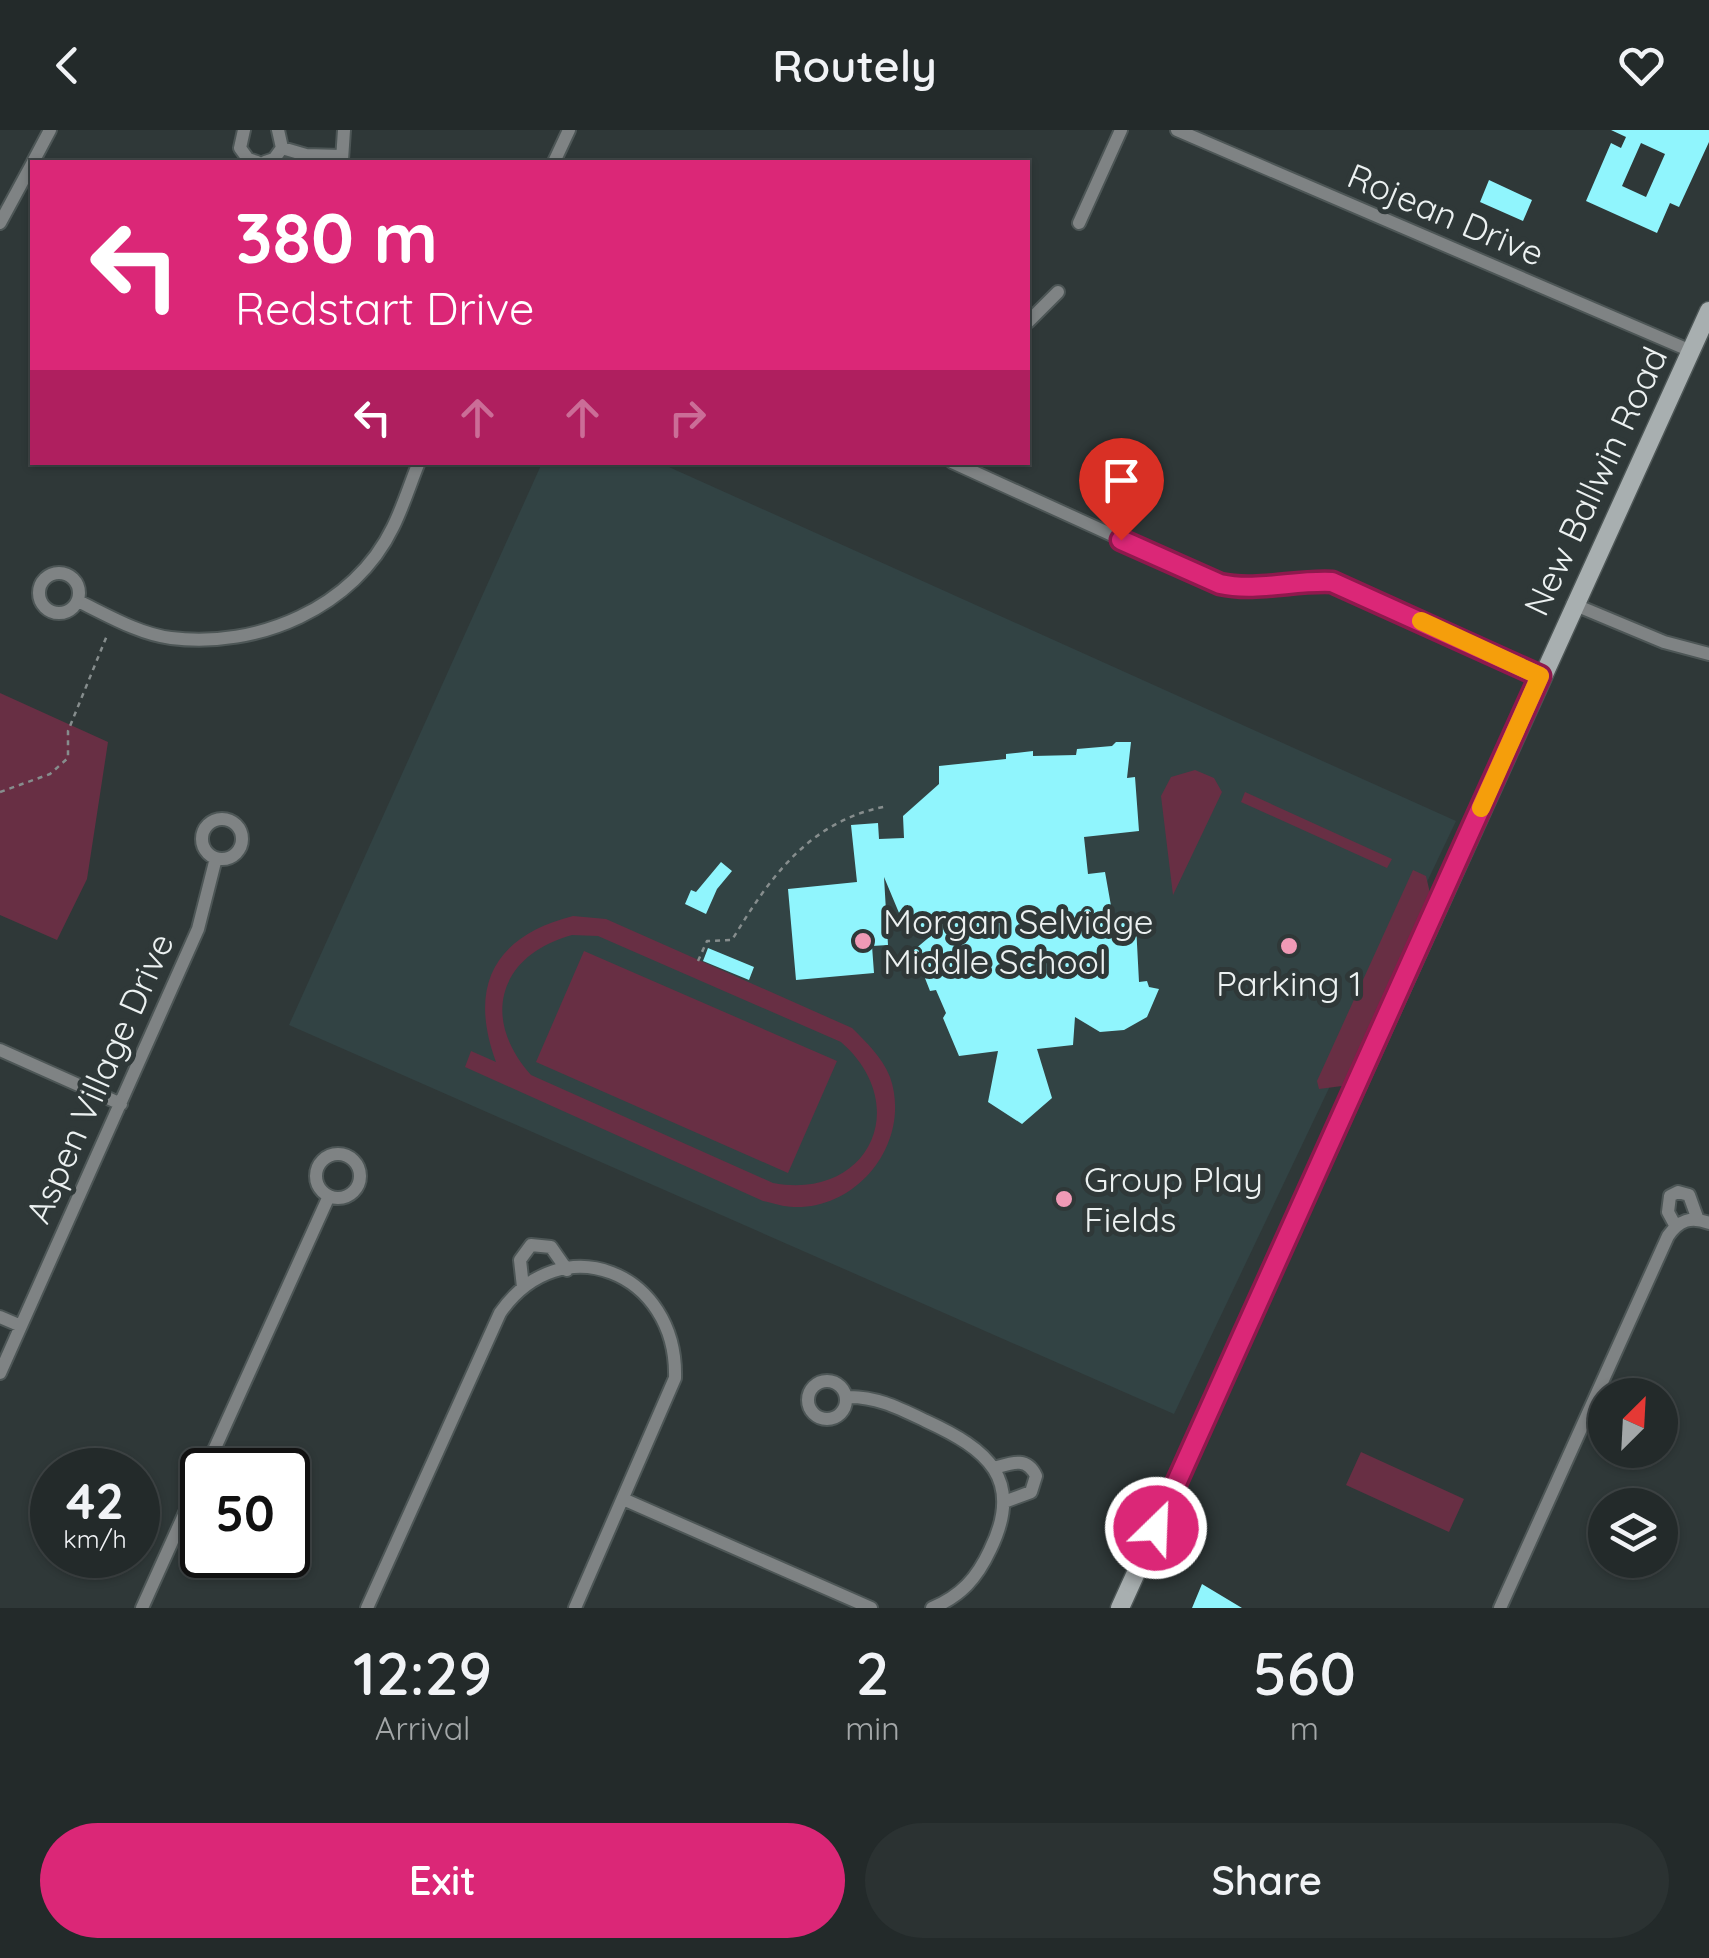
<!DOCTYPE html>
<html lang="en">
<head>
<meta charset="utf-8">
<style>
	body { margin:0; font-family:Quicksand,sans-serif; background:#2b3232; color:#f1f3f6; height:100vh; display:flex; flex-direction:column; font-size:38px; white-space:nowrap }
	* { box-sizing:border-box; margin:0 }
	p { font-size:32px; color:#a3a7a8 }
	.icon { flex:none; width:55px; height:55px; fill:none; stroke:currentColor; stroke-width:2; stroke-linecap:round; stroke-linejoin:round }
	.map { position:relative; height:1478px; overflow:hidden }
	.sheet { display:flex; flex-direction:column; background:#232a2a; flex:1 }
	.sheet>* { flex:none }
	.hud { position:absolute; left:30px; top:30px; width:1000px; height:305px; border-radius:0px; box-shadow:0 2px 8px #0004,0 0 0 2px #404647; background:#db2777; color:#fff; overflow:hidden }
	.needle { width:65px; rotate:24deg }
	.buttons { position:absolute; left:1588px; top:1248px; display:grid; gap:20px }
	.buttons a { display:grid; place-items:center; width:90px; height:90px; border-radius:50%; background:#232a2a; box-shadow:0 2px 8px #0004,0 0 0 2px #404647; font-size:50px }
	.speed { position:absolute; left:30px; top:1318px; display:flex; gap:20px; font-size:50px; font-weight:700; text-align:center }
	.speed>* { display:grid; place-content:center; width:130px; height:130px; border-radius:50%; background:#232a2a; box-shadow:0 2px 8px #0004,0 0 0 2px #404647; line-height:1 }
	.speed small { font-size:25px; font-weight:400 }
	.speed .limit { border:5px solid #111; border-radius:15px; background:#fff; color:#111 }
	.pin { position:absolute; display:grid; place-items:center; width:85px; height:85px; color:#fff; margin:-102px -42px; border-radius:50% 50% 50% 0; rotate:-45deg; box-shadow:0 0 10px #0007 }
	.pin .icon { rotate:45deg }
	.me { position:absolute; width:110px; margin:-55px; rotate:24deg; stroke-linejoin:round; filter:drop-shadow(0 0 8px #0008) }
	.turn { display:flex; align-items:center; gap:35px; height:210px; padding:0 40px; font-size:45px }
	.turn .icon { width:130px; height:130px; stroke-width:2.5 }
	.turn b { display:block; font-size:70px; line-height:85px }
	.lanes { display:flex; align-items:center; height:95px; padding:0 40px; background:#0003; justify-content:center; gap:50px; direction:ltr }
	.lanes .off { opacity:.35 }
	.eta { display:flex; justify-content:space-evenly; align-items:center; height:170px; text-align:center }
	.eta b { font-size:60px; font-weight:600; line-height:70px }
	.action { display:flex; gap:20px; margin-top:auto; padding:20px 40px }
	.action a { flex:1; height:115px; border-radius:60px; background:#db2777; color:#fff; font-size:40px; font-weight:600; line-height:115px; text-align:center }
	.action a+a { background:#2b3232; color:#f1f3f6 }
	header { display:flex; justify-content:space-between; align-items:center; height:130px; padding:0 40px; background:#232a2a; font-size:45px; font-weight:600 }
	.map>svg:first-child { display:block }
	.built { fill:#324344 }
	.green { fill:#682f44; fill-rule:evenodd }
	.building { fill:#90f5fd; fill-rule:evenodd }
	.lines { fill:none; stroke-linecap:round; stroke-linejoin:round }
	.minor-casing { stroke:#4d5656; stroke-width:16 }
	.secondary-casing { stroke:#4d5656; stroke-width:21 }
	.path { stroke:#868d8d; stroke-width:2.5; stroke-dasharray:5 5; stroke-linecap:butt }
	.minor { stroke:#7f8384; stroke-width:12 }
	.secondary { stroke:#a8afb0; stroke-width:18 }
	.route-casing { stroke:#8e194d; stroke-width:25 }
	.route { stroke:#db2777; stroke-width:18 }
	.slow { stroke:#f59e0b; stroke-width:18 }
	.poi-dot { fill:#f09ab6; stroke:#2f3838; stroke-width:4 }
	.labels { text-anchor:middle; dominant-baseline:central; stroke-width:10; stroke-linejoin:round; paint-order:stroke }
	.street-label { font-size:35px; fill:#ecf1f1; stroke:#2f3838 }
	.poi-label { font-size:35px; fill:#ecf1f1; stroke:#2f3838; text-anchor:start }
</style>
</head>
<body>
<header><svg class="icon" aria-label="back" viewBox="0 0 24 24"><path d="M15 5l-7 7 7 7"/></svg>Routely<svg class="icon" aria-label="heart" viewBox="0 0 24 24"><path d="M12 20l-8-8c-3-5 5-10 8-4 3-6 11-1 8 4z"/></svg></header>
<div class="map">
<svg width="1709" height="1478" viewBox="0 0 1709 1478">
	<rect width="100%" height="100%" fill="#2f3838"/>
	<path class="built" d="M542,333H660L1456,691L1174,1284L289,895Z"/>
	<path class="green" d="M0,563L108,612L87,749L57,810L0,785Z
		M1195,640L1214,648L1222,662L1173,765L1161,666L1171,647Z
		M1245,662L1392,729L1387,738L1241,672Z
		M1413,740L1426,746L1430,763L1350,946L1342,956L1319,959L1317,951Z
		M573,786L606,789L852,898C867,913 882,927 890,947C912,1010 860,1079 794,1077C784,1077 773,1073 763,1071L465,937L471,921L496,932C468,856 494,806 573,786ZM572,805L598,806L841,912C914,976 868,1071 773,1053L531,945C480,888 499,825 572,805Z
		M584,821L837,931L788,1043L536,932Z
		M1361,1322L1464,1369L1449,1402L1346,1355Z"/>
	<path class="building" d="M1611,0H1709V12L1679,77L1670,73L1657,103L1586,71L1611,13L1621,18L1626,7ZM1641,13L1665,24L1646,67L1622,56Z
		M1489,50L1532,70L1523,91L1480,72Z
		M1116,612H1131L1127,648L1135,647L1139,701L1084,707L1088,744L1105,742L1113,787L1126,785V797L1136,795L1139,852L1147,851L1149,857L1159,859L1147,887L1124,900L1100,902L1075,887L1073,915L1037,919L1052,968L1022,994L988,972L998,921L959,926L943,888L946,883L936,860L930,861L914,820L939,799L907,802L884,747L888,815L872,816L874,843L796,850L788,759L857,752L851,695L878,693L879,709L904,708L903,686L939,654V636L1006,629V624L1033,621V626L1076,625L1077,619L1112,616Z
		M721,732L732,741L717,759L706,784L685,774L691,760L696,762Z
		M708,818L754,837L749,850L703,831Z
		M1202,1454L1242,1478H1192Z"/>
	<g class="lines">
		<g class="minor-casing">
			<path id="minor" d="M244,0L240,18L248,29L257,32
				M1177,0L1691,221
				M282,18L306,25L341,26
				M342,30L344,0
				M33,32L50,0
				M265,32L274,29L282,18L278,0
				M554,32L569,0
				M0,93L32,34
				M1079,93L1121,0
				M1028,192L1058,162
				M952,332L1220,454L1332,453L1541,546
				M39 463a20 20 0 1 1 40 0a20 20 0 1 1-40 0Z
				M78,471C107,485 139,504 171,508C257,519 354,478 393,397C403,377 410,354 419,332
				M1573,474L1664,512L1709,524
				M202 709a20 20 0 1 1 40 0a20 20 0 1 1-40 0Z
				M0,920L121,974
				M316 1046a22 22 0 1 1 44 0a22 22 0 1 1-44 0Z
				M1675,1095L1668,1082L1670,1066L1678,1062L1689,1065L1698,1090
				M523,1157L520,1130L531,1115L551,1117L567,1140
				M0,1187L21,1196
				M0,1243L198,799L216,728
				M808 1270a19 19 0 1 1 38 0a19 19 0 1 1-38 0Z
				M846,1267C876,1266 899,1278 926,1291C987,1319 1025,1349 990,1420C977,1448 961,1466 932,1478
				M994,1338C1011,1333 1027,1326 1036,1346L1031,1362L1004,1372
				M205,1340L329,1066
				M623,1369L871,1478
				M142,1478L202,1345
				M367,1478L500,1183C561,1095 678,1142 675,1248L575,1478
				M1500,1478L1668,1106C1679,1090 1691,1086 1709,1093"/>
		</g>
		<g class="secondary-casing">
			<path id="secondary" d="M1120,1478L1709,181"/>
		</g>
		<path class="path" d="M0,662L50,644L68,628V601L108,503
			M698,831L707,811L732,810C770,747 810,690 888,676"/>
		<use href="#minor" class="minor"/>
		<use href="#secondary" class="secondary"/>
	</g>
	<g class="lines">
		<g class="route-casing">
			<path id="route" d="M1121,410L1220,454C1256,462 1295,450 1332,452L1540,546L1156,1398"/>
		</g>
		<use href="#route" class="route"/>
		<path class="slow" d="M1421,491L1540,546L1481,678"/>
	</g>
	<g class="poi-dot">
		<circle cx="863" cy="811" r="10"/>
		<circle cx="1289" cy="816" r="10"/>
		<circle cx="1064" cy="1069" r="10"/>
	</g>
	<g class="labels">
		<g class="street-label">
			<text transform="translate(1446 84) rotate(23)">Rojean Drive</text>
			<text transform="translate(1595 351) rotate(-65)">New Ballwin Road</text>
			<text transform="translate(99 948) rotate(-66)">Aspen Village Drive</text>
		</g>
		<g class="poi-label">
			<text x="883" y="791">Morgan Selvidge<tspan x="883" dy="40">Middle School</tspan></text>
			<text x="1289" y="853" text-anchor="middle">Parking 1</text>
			<text x="1084" y="1049">Group Play<tspan x="1084" dy="40">Fields</tspan></text>
		</g>
	</g>
</svg>
<div class="buttons">
<a><svg class="needle" viewBox="-14 -14 28 28"><path d="M0-13l5 13h-10z" fill="#e53935"/><path d="M0 13l5-13h-10z" fill="#a3a7a8"/></svg></a>
<a><svg class="icon" aria-label="layers" viewBox="0 0 24 24"><path d="M12 4l9 5-9 5-9-5zM3 14l9 5 9-5"/></svg></a>
</div>
<div class="speed"><div>42<small>km/h</small></div><div class="limit">50</div></div>
<div class="pin" style="left:1121px;top:410px;background:#d93025"><svg class="icon" aria-label="arrive" viewBox="0 0 24 24"><path d="M6 21V4h12l-3 4 3 4H6"/></svg></div>
<svg class="me" style="left:1156px;top:1398px" viewBox="-20 -20 40 40"><circle r="17" fill="#db2777" stroke="#fff" stroke-width="3"/><path d="M0-11L8 9 0 5-8 9z" fill="#fff"/></svg>
<div class="hud">
<div class="turn"><svg class="icon" aria-label="left" viewBox="0 0 24 24"><path d="M17 20v-9H6M10 6l-5 5 5 5"/></svg><div><b>380 m</b>Redstart Drive</div></div>
<div class="lanes"><svg class="icon" aria-label="left" viewBox="0 0 24 24"><path d="M17 20v-9H6M10 6l-5 5 5 5"/></svg><svg class="icon off" aria-label="ahead" viewBox="0 0 24 24"><path d="M12 20V5M6 11l6-6 6 6"/></svg><svg class="icon off" aria-label="ahead" viewBox="0 0 24 24"><path d="M12 20V5M6 11l6-6 6 6"/></svg><svg class="icon off" aria-label="right" viewBox="0 0 24 24"><path d="M7 20v-9h11M14 6l5 5-5 5"/></svg></div>
</div>
</div>
<section class="sheet">
<div class="eta">
<div><b>12:29</b><p>Arrival</p></div>
<div><b>2</b><p>min</p></div>
<div><b>560</b><p>m</p></div>
</div>
<div class="action"><a>Exit</a><a>Share</a></div>
</section>
</body>
</html>
